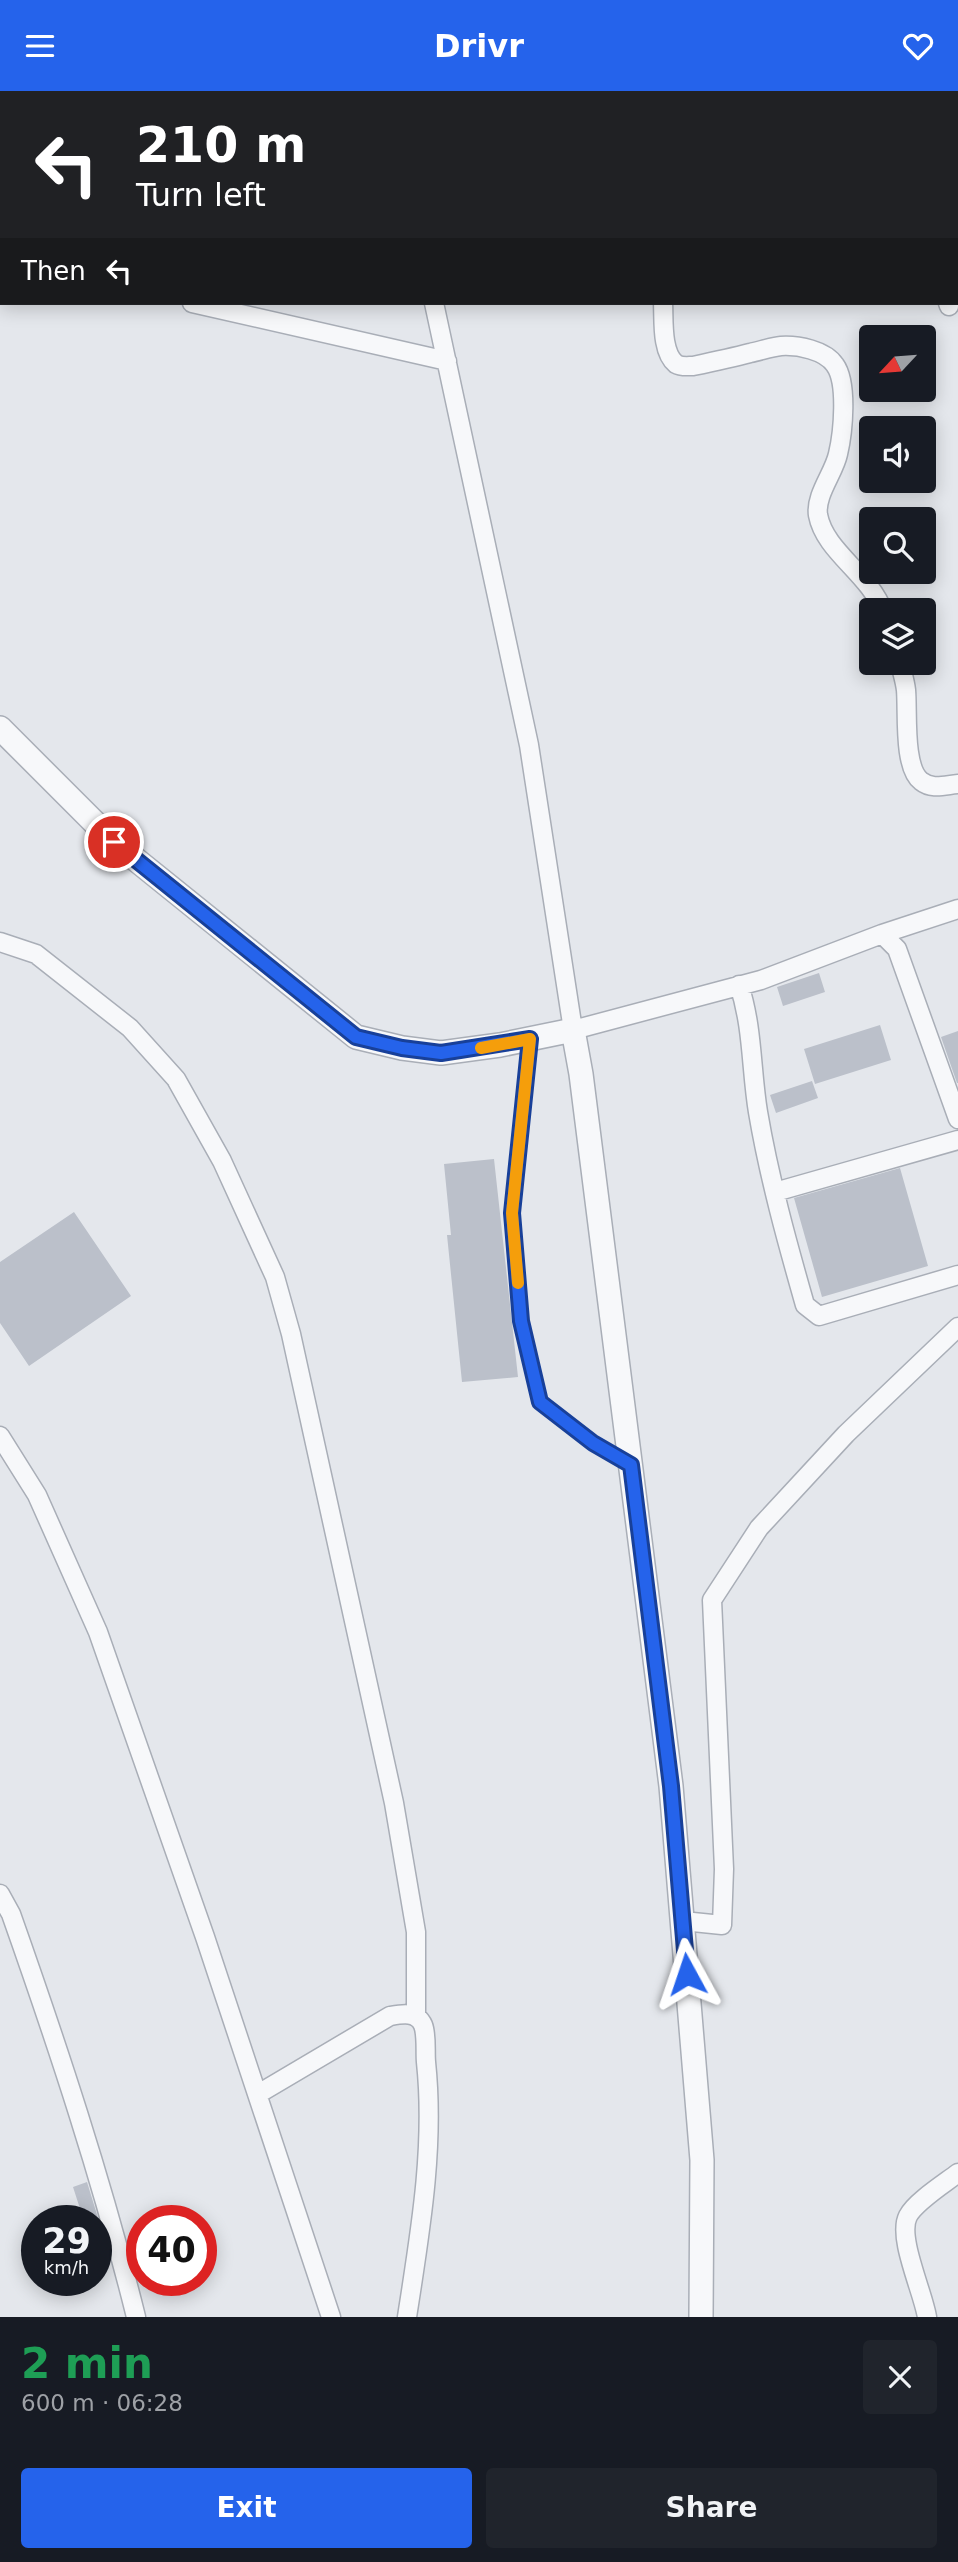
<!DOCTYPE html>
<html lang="en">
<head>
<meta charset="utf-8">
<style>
	body { margin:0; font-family:"DejaVu Sans",sans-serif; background:#20242c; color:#f1f3f6; height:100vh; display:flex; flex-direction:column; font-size:26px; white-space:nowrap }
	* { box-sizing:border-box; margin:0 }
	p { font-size:23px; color:#9ea1a6 }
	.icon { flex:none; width:38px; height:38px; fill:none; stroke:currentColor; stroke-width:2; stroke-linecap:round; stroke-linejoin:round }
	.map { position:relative; height:2226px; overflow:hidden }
	.details { display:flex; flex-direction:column; background:#171b24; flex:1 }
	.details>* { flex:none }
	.banner { position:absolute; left:0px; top:0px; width:959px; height:214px; box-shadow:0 4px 18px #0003; background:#202124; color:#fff; overflow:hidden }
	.needle { width:46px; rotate:244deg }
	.fabs { position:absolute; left:859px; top:234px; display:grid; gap:14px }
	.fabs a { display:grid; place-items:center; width:77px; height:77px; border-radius:7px; background:#171b24; box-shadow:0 4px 18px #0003; font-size:35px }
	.speed { position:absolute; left:21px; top:2114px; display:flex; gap:14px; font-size:35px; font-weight:700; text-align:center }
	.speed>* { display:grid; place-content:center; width:91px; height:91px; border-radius:50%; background:#171b24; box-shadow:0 4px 18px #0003; line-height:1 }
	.speed small { font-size:18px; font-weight:400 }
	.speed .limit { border:10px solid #d22; background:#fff; color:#111 }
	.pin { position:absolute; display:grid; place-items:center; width:60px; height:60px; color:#fff; margin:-30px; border:4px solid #fff; border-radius:50%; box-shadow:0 2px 7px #0007 }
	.me { position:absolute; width:77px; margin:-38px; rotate:355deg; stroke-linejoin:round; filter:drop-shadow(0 0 5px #0008) }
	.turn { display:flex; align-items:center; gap:24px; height:147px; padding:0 21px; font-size:32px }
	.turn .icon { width:91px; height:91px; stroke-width:2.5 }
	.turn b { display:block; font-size:49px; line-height:60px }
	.then { display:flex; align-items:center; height:66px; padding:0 21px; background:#0003; gap:14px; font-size:26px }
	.round { display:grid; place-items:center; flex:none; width:74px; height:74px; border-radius:7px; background:#20242c }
	.overview { display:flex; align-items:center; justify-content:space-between; height:119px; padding:0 21px }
	h1 { font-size:42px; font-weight:800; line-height:52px; color:#1e9e55 }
	.action { display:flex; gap:14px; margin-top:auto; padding:14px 21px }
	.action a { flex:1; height:80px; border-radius:7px; background:#2563eb; color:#fff; font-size:28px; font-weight:800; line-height:80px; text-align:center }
	.action a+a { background:#20242c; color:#f1f3f6 }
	header { display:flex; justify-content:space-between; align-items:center; height:91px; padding:0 21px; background:#2563eb; color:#fff; font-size:32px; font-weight:800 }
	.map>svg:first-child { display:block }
	.building { fill:#bbc0ca }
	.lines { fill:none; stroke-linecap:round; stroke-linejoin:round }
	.service-casing { stroke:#a9aeb7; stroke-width:12 }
	.minor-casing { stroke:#a9aeb7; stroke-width:21 }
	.tertiary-casing { stroke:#a9aeb7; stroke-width:26 }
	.service { stroke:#f7f8fa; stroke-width:9 }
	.minor { stroke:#f7f8fa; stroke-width:18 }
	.tertiary { stroke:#f7f8fa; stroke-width:23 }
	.route-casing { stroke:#184099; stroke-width:18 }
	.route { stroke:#2563eb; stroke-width:12 }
	.slow { stroke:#f59e0b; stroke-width:12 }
</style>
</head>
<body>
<header><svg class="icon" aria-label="menu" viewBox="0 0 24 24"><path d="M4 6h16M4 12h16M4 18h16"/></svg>Drivr<svg class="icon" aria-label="heart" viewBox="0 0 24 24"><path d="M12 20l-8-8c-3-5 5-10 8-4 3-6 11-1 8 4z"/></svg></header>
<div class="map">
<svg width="958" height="2226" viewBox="0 0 958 2226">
	<rect width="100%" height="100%" fill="#e4e7ec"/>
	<path class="building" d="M819,882L825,901L783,915L777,896Z
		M880,934L891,969L815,993L804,958Z
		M958,940V992H957L941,946Z
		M812,990L818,1007L776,1022L770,1004Z
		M494,1068L518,1286L462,1291L447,1144H451L444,1073Z
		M900,1077L928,1175L822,1206L794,1107Z
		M74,1121L131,1205L29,1275L0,1232V1171Z
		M87,2091L98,2127L99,2130H84L73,2096Z"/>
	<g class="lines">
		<g class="service-casing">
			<path id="service" d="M530,948L512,1122L521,1230L540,1311L593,1351L627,1372"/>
		</g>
		<g class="minor-casing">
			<path id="minor" d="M388,0V2
				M631,0V2
				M941,0L942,2
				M878,2L882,0
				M957,36L958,38
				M0,168H2
				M192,212L447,270
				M434,212L529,654L573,939L761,889L882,843L897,858L958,1028
				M663,212C664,228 661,261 676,273C681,276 687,275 693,275C712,271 731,267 750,262C760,260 771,256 781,255C798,254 825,259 835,274C848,292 843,342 838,363C834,382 815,404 818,424C825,461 869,482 883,520
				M948,212L949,215
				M900,572C902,581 905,590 906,599C908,621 903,676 921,690C932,699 945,694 958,693
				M882,843L958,818
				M0,851L36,863L130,937L176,988L222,1070L275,1186L291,1243L394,1712L416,1841V1926
				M739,894C753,936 751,979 758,1021C769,1086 787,1151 805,1214L819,1225L958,1184
				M775,1101L958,1049
				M0,1345L37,1404L98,1541L205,1846L331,2226
				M0,1803L11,1823C58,1956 102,2089 136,2226
				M683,1830L722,1834L724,1778L712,1509L759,1437L846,1343L958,1236
				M258,2003L390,1925C402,1923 417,1920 423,1934C427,1944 425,1960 426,1971C435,2056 420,2142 407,2226
				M927,2226C923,2201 897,2146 908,2125C915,2111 945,2092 958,2082"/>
		</g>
		<g class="tertiary-casing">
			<path id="tertiary" d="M0,637L114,751L356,946L402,957L441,962L500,954L573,939L581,983L671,1695L702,2069L701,2226"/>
		</g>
		<use href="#service" class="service"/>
		<use href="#minor" class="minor"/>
		<use href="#tertiary" class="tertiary"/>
	</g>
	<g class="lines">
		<g class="route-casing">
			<path id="route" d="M114,751L356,946L402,957L441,962L530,948L512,1122L521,1230L540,1311L593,1352L631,1374L671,1695L687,1883"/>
		</g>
		<use href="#route" class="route"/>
		<path class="slow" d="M481,957L530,948L512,1122L518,1192"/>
	</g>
</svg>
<div class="fabs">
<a><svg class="needle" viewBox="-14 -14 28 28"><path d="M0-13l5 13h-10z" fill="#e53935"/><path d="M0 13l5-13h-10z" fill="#9ea1a6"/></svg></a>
<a><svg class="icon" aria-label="sound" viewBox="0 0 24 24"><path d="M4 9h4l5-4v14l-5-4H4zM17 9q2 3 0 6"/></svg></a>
<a><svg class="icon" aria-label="search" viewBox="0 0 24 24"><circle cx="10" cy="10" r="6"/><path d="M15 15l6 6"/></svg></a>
<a><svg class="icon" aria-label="layers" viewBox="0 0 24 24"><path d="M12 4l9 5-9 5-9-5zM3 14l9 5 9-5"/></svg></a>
</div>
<div class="speed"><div>29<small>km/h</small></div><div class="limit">40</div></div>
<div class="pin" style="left:114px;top:751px;background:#d93025"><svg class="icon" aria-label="arrive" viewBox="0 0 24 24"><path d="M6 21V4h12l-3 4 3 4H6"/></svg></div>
<svg class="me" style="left:687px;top:1883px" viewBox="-20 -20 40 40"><path d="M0-17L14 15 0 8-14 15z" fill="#2563eb" stroke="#fff" stroke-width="4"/></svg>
<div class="banner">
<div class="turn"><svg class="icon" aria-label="left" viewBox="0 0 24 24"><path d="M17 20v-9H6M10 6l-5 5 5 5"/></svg><div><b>210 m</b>Turn left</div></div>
<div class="then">Then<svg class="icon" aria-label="left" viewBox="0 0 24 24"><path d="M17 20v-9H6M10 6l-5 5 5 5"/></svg></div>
</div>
</div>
<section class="details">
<div class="overview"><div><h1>2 min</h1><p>600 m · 06:28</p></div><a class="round"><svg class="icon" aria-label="close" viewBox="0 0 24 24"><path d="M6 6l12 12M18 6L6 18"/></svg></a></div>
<div class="action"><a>Exit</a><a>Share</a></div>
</section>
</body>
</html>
